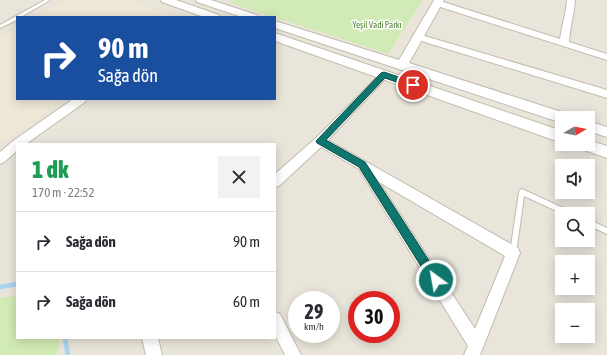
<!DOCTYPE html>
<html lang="tr">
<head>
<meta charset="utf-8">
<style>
	body { margin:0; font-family:"Asap Condensed",sans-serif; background:#f2f2f3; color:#2b2b33; height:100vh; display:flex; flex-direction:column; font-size:15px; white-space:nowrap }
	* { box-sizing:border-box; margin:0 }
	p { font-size:13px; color:#7c7c81 }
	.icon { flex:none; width:22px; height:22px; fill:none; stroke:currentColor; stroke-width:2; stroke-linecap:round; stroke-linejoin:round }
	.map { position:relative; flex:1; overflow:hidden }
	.side { position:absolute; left:16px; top:143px; width:260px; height:196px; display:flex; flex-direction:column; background:#fff; border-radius:0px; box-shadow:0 2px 10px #0003 }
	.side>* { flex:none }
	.hud { position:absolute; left:16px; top:16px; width:260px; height:84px; border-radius:0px; box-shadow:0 2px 10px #0003; background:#1a4fa0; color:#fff; overflow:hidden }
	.needle { width:26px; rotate:80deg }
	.fabs { position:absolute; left:555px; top:111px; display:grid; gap:8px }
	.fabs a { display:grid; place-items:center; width:40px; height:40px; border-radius:0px; background:#fff; box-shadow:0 2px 10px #0003; font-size:20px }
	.speed { position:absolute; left:288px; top:291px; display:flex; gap:8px; font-size:20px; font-weight:700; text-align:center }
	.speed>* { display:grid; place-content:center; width:52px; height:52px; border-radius:50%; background:#fff; box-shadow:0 2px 10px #0003; line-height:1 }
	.speed small { font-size:10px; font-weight:400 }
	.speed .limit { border:6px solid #d22; background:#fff; color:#111 }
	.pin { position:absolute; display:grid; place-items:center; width:34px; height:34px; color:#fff; margin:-17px; border:2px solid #fff; border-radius:50%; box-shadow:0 1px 4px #0007 }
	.me { position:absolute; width:44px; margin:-22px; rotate:328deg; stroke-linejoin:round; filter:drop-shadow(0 0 3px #0008) }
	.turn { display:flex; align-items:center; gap:14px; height:84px; padding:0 16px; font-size:18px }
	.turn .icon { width:52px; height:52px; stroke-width:2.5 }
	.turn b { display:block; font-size:28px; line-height:34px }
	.round { display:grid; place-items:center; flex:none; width:42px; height:42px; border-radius:0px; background:#f2f2f3 }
	.overview { display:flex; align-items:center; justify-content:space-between; height:68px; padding:0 16px }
	h1 { font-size:24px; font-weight:800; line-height:30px; color:#1e9e55 }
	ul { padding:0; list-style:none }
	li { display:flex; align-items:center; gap:12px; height:60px; padding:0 16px; border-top:1px solid #e1e1e2 }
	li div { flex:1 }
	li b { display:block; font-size:15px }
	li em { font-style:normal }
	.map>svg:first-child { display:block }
	.residential { fill:#eae5da; fill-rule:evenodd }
	.education { fill:#efe8d6 }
	.green { fill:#d2eab5 }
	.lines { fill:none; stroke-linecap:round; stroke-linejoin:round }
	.stream { stroke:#a9d4f2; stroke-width:4.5 }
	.service-casing { stroke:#c2bbae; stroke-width:2 }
	.minor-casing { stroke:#c2bbae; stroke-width:2 }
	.tertiary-casing { stroke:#c2bbae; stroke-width:2 }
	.service { fill:#fff; fill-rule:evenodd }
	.minor { fill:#fff; fill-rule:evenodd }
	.tertiary { fill:#fff; fill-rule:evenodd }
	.route { fill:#0f766e; stroke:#0a4d48 }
	.labels { text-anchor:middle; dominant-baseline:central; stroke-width:3; stroke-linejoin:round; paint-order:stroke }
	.far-park-label { font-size:9px; fill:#4a7f2a; stroke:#fff }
</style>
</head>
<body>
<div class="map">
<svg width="607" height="355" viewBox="0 0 607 355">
	<rect width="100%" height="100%" fill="#f6f3ec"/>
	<path class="residential" d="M0,0H607V355H0ZM17,17H275V99H17ZM562,118H588V144H562ZM17,144H275V338H17ZM562,166H588V192H562ZM562,214H588V240H562ZM562,262H588V288H562ZM297,300H331V334H297ZM357,300H391V334H357ZM562,310H588V336H562Z"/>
	<path class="education" d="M65,0H129L177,17H35Z
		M17,27V99H65L0,143V37Z"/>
	<path class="green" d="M235,0H423L388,54L230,3Z
		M13,296H17V338H59V346L56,355H0V298Z"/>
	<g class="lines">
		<path class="stream" d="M0,287L17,284
			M65,338L68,355"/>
		<g class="service-casing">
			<path id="service" d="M45,0H50L21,17H17V20L0,28V25Z
				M522,189L572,212L573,214H563L524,196L516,253L515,255L513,256L511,255L510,253L519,192L520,190Z
				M588,219L607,228V234L588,225Z"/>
		</g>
		<g class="minor-casing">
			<path id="minor" d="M567,0H575C574,15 570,27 569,42L607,54V60L434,5L433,3L437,1H440L560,39C562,25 566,14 567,0Z
				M418,34L607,90V98L415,39L413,37L415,35Z
				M384,72L387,73L389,75L387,77L328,140L518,248L520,253L480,355H464L468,346L359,169L321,147L279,186L275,187V174L316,138L381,73ZM379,182L505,256L475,329Z
				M73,99H86L85,102L26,144H17V151L4,162L0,164V152L13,141Z
				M275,312L280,314L301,355H285L275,335Z
				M142,338H158L162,355H146Z"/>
		</g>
		<g class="tertiary-casing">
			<path id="tertiary" d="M161,0H176L219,15L220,17H204L162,2Z
				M196,0H211L257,15L258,17H242L197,2Z
				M434,0H444L409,63L568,114L570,118H562V123L275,28V21L399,60Z
				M275,33L562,131V143L275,41Z
				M588,121L607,127V137L588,131Z
				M588,140L607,146V158L578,148L576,144H588Z"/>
		</g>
		<use href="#service" class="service"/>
		<use href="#minor" class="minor"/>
		<use href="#tertiary" class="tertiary"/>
	</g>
	<path class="route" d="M384,72L416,83L417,85L413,88L385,78L326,140L365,162L439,276L441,280L439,284L436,286L432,284L359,167L317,143L316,141L381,73Z"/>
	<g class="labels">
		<g class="far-park-label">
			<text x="377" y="25">Yeşil Vadi Parkı</text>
		</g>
	</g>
</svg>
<div class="fabs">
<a><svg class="needle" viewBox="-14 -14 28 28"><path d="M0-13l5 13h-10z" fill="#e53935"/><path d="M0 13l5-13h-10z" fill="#7c7c81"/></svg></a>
<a><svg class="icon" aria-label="sound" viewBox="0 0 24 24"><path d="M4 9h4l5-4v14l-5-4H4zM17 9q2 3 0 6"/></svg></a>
<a><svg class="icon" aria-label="search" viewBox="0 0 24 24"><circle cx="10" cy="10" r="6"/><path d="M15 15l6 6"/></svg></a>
<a>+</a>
<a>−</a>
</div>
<div class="speed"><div>29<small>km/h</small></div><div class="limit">30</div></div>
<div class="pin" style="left:413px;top:85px;background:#d93025"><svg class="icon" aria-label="arrive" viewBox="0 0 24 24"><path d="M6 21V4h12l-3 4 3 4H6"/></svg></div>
<svg class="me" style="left:436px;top:280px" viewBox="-20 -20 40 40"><circle r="17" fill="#0f766e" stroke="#fff" stroke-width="3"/><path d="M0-11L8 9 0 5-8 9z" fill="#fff"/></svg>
<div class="hud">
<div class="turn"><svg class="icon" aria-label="right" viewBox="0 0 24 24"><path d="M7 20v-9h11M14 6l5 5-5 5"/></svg><div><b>90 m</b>Sağa dön</div></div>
</div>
<section class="side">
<div class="overview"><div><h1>1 dk</h1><p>170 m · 22:52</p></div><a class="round"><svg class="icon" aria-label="close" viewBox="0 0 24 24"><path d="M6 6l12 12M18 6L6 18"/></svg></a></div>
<ul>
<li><svg class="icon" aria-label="right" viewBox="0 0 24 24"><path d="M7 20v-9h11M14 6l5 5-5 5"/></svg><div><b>Sağa dön</b></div><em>90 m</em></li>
<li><svg class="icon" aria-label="right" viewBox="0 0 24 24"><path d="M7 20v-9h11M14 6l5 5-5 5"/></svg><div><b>Sağa dön</b></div><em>60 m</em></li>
</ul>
</section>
</div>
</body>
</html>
